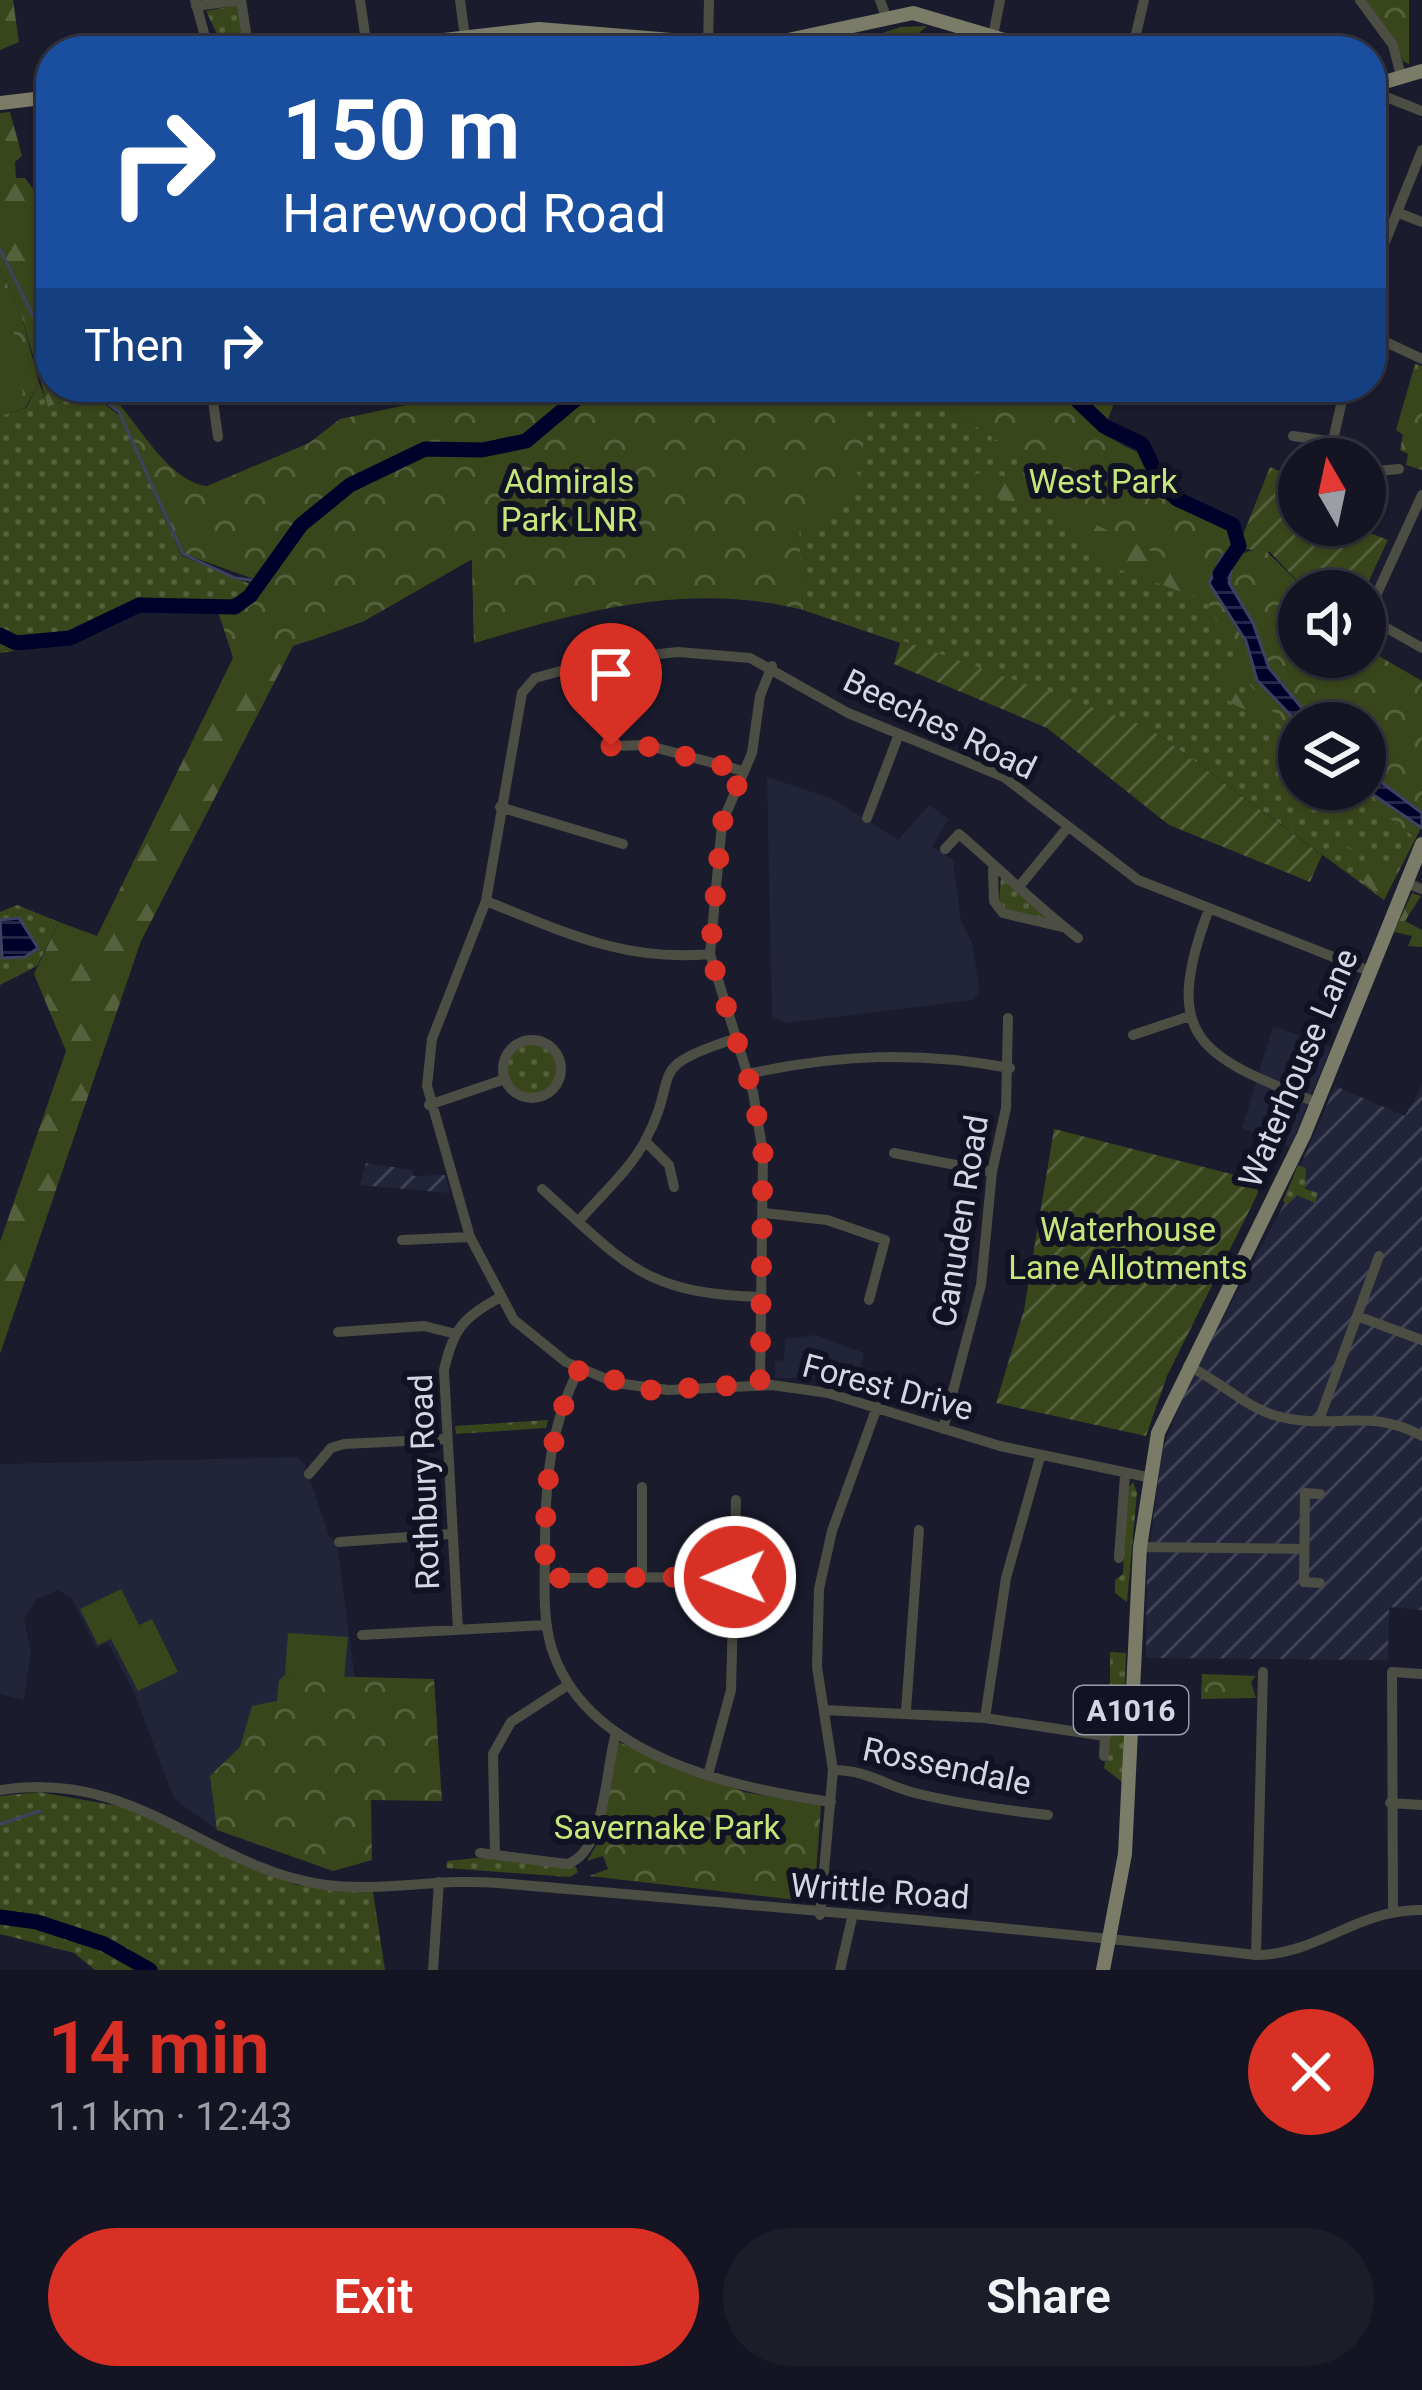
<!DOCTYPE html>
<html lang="en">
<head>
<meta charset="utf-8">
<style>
	body { margin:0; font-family:Roboto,sans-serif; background:#1d1d2a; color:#f1f3f6; height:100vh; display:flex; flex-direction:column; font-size:45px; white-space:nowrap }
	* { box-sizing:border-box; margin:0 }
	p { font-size:39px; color:#9d9ea5 }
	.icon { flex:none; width:66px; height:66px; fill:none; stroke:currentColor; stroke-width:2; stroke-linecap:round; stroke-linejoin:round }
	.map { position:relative; height:1970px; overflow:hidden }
	.panel { display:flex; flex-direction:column; background:#141422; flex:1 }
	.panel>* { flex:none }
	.guide { position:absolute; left:36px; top:36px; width:1350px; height:366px; border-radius:48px; box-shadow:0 3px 9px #0004,0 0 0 3px #333340; background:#1a4fa0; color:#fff; overflow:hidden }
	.needle { width:78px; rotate:351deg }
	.tools { position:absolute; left:1278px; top:438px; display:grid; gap:24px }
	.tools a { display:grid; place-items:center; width:108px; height:108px; border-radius:50%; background:#141422; box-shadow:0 3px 9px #0004,0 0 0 3px #333340; font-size:60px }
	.pin { position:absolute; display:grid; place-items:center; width:102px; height:102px; color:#fff; margin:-123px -51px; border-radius:50% 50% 50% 0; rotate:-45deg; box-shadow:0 0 12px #0007 }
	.pin .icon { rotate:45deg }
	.me { position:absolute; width:132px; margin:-66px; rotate:269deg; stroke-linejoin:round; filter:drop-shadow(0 0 9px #0008) }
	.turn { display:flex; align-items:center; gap:42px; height:252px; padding:0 48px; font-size:54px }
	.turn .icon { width:156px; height:156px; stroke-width:2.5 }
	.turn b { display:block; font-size:84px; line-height:102px }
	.then { display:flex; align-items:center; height:114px; padding:0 48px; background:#0003; gap:24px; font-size:45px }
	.round { display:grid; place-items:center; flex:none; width:126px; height:126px; border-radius:63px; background:#1d1d2a }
	.headline { display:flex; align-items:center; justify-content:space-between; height:204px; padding:0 48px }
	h1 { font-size:72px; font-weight:600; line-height:90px; color:#d93025 }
	.primary-button { display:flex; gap:24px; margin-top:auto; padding:24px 48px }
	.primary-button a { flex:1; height:138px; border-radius:72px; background:#d93025; color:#fff; font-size:48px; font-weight:600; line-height:138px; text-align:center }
	.primary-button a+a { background:#1d1d2a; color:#f1f3f6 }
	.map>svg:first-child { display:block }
	.built { fill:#22243a }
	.industrial { fill:url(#industrial-furrows) }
	.grass { fill:url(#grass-dots) }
	.forest { fill:url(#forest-firs) }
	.park { fill:url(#park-crowns) }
	.garden { fill:url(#garden-furrows) }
	.pitch { fill:#39461b }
	.water { fill:url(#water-rules); stroke:#404162; stroke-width:3 }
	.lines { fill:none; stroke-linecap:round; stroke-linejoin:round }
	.stream { stroke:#404162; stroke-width:3 }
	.river { stroke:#00012a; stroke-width:15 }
	.minor { stroke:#4c4d43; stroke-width:10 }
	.major { stroke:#7b7c68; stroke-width:14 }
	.route { stroke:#d93025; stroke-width:21; stroke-dasharray:0 37.8 }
	.labels { text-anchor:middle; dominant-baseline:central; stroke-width:12; stroke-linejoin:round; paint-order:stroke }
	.shield { fill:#111223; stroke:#9a9ba9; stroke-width:3 }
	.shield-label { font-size:30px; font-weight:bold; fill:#d5d6e3 }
	.park-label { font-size:33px; fill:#c6e67a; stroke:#111223 }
	.street-label { font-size:33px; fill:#d5d6e3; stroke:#111223 }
</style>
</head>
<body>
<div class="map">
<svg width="1422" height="1970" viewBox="0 0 1422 1970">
	<defs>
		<pattern id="industrial-furrows" width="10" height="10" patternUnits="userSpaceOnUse" patternTransform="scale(3)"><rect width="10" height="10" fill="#22243a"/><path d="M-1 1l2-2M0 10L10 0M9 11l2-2" fill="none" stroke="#414356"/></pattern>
		<pattern id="grass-dots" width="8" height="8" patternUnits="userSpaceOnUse" patternTransform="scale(3)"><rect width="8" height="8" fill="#39461b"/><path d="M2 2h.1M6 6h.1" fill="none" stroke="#55603c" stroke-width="1.8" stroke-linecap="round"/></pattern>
		<pattern id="forest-firs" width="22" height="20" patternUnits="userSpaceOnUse" patternTransform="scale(3)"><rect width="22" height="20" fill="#39461b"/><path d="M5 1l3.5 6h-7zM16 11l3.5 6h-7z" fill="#55603c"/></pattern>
		<pattern id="park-crowns" width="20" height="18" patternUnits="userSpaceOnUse" patternTransform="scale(3)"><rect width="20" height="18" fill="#39461b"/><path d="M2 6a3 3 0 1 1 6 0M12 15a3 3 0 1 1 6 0" fill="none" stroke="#55603c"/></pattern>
		<pattern id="garden-furrows" width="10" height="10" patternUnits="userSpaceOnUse" patternTransform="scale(3)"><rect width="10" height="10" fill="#39461b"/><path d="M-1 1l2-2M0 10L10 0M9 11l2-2" fill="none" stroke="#55603c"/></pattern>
		<pattern id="water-rules" width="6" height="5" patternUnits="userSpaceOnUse" patternTransform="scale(3)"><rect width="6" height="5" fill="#00012a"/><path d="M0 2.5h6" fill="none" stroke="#242549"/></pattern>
	</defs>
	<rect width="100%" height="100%" fill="#1a1b2d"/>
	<path class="built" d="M767,777L833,799L898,840L929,805L949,819L932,846L953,860L961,920L972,943L980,992L973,1000L786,1023L772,1016Z
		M1273,1026L1331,1047L1290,1148L1242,1128Z
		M815,1335L864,1353L856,1390L811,1378H775V1361L784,1360L785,1339Z
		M297,1457L305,1464L329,1536L337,1543L355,1679H434L442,1801L371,1800L372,1860L333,1871L217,1830L174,1799L135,1695L108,1643L96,1648L72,1598L58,1590L37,1599L24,1619L31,1651L24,1700L0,1694V1464Z"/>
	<path class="industrial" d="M1335,1086L1405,1116L1422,1086V1610L1389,1607L1388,1660L1146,1658L1147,1566L1162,1451L1190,1380L1284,1204Z
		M366,1163L413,1170V1176L445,1175L450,1193L360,1185Z"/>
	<path class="grass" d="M238,5L244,34L259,40L260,51H225L206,11Z
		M39,383L49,407L88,391L120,416L182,556L250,584L246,594L220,603L219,614L145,609L74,642L0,653V416L26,408Z
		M818,387L942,403L1034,465L1047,480L1209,579L1299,724V789H1365L1421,828L1384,900L1148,727L803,610L799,531Z
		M1001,876L1053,919L1014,915L999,904Z
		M17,905L59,922L37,966L0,985V912Z
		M507 1069a25 25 0 1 1 50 0a25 25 0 1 1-50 0Z
		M1298,1165L1306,1168L1305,1189L1318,1193L1315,1203L1296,1195L1287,1204L1283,1201Z
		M548,1420L546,1428L456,1434L455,1426Z
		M1133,1482L1137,1493L1127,1602L1115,1593V1580L1123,1574L1127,1489Z
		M1110,1652L1126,1653L1122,1782L1104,1768L1116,1695V1687L1110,1686Z
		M39,1792L124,1807L296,1885L373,1892L385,1970H95L74,1953L0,1934V1796Z
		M476,1858L575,1865L578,1872L570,1877L446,1868L447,1861Z"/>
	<path class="forest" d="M0,0H13L19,42L0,50Z
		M927,26L898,51H831L900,27Z
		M10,112L22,156L15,162L16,178H25L51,213V387H118L100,398L92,390L48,407L21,314L0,269V113Z
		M1120,387L1102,434C1158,460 1133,472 1167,501C1185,516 1210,518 1228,530L1299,742C1290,737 1285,728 1276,722C1253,707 1220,712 1218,676L1227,671L1235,677L1239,696L1248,689L1217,611L1199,598L1109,566L1080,540L1057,507L1019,506L973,488V475L984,472L1027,481L1046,467L1026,455L1016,459L993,453L989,444L996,432Z
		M860,474L834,513L799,531L803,610L760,558L474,643L472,559L364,621L293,646L141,941L0,1354V1242L66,1051L34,974L59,922L97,936L233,658L219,614C246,615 256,595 268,574L283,588Z
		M1324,798L1384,861H1401L1384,900L1359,878L1365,857L1342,843L1338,825L1318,811Z
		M1412,893L1421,896L1405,921L1422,930V947L1408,946L1412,936L1394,932Z"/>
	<path class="park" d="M1366,0H1409V64L1403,61L1396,41Z
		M0,269L21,314L39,383L25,408L0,416Z
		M1415,364L1422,366V470L1406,465L1408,454L1400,450L1403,435L1396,430Z
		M492,387H1120L1102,435L1137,452L1155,490L1174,506L1225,526L1244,553L1262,547L1307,591H1299V657H1365V648L1422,681V825L1415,838L1353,789H1365V723H1299V742L1250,685L1192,571L1082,518L1055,497L1034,465L942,403L866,393C863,463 866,496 799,531L803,610C690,581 582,611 474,643L472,559L364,621L309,641L234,658L219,614L241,610L262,582L184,554L120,412L100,398L110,394C138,422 167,481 207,486L309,443L340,419Z
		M1202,1674L1256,1676L1251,1682L1256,1698L1201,1699Z
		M285,1675L434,1679L442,1801L371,1800L372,1860L333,1871L217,1830L210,1776L240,1747L252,1706L277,1701L279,1680Z
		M616,1741L744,1792L821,1805L814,1902L589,1876L608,1869L603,1856L587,1861L597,1844Z"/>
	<path class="garden" d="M1270,467L1299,480V525H1349L1388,540L1364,591H1307L1270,552L1246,549L1243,535Z
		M901,640L1148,727L1322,855L1310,882L1169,825L1047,728L894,664Z
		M1054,1129L1255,1180L1258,1193L1167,1376L1146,1436L996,1403L1024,1310Z"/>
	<path class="pitch" d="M11,315L23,394L0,397V317Z
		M121,1589L139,1625L152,1619L178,1672L138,1691L111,1639L98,1645L80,1609Z
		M288,1633L348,1637L344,1680L285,1675Z"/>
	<path class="water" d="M1223,554L1232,565L1229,583L1253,623L1269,668L1314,723L1299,724L1257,680L1246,641L1209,583Z
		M1365,770L1422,813V828L1365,789Z
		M19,918L38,948L25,957L2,958L0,920Z"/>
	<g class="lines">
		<path class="stream" d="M0,249L51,352
			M86,387L119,412L183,554L235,578L258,581
			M0,1824L40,1811"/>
		<path class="river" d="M1063,387L1104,426L1142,444L1162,485L1177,499L1233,525L1239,546L1220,574
			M0,635L16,643L70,638L139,605L235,607L250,596L301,525L350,485L425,449L482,450L526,441L576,399L608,387
			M0,1917L37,1922L104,1944L150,1970"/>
		<path class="minor" d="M195,0L209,51
			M241,0L246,32
			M360,0L367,48
			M460,0L465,37
			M880,0L886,17
			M1360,0L1393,45L1401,76
			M196,6L241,0
			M993,36L1000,0
			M708,45L709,0
			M1235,49L1249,51
			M1132,51L1144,0
			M1371,91L1422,111
			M1399,213L1422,222
			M1371,277L1422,150
			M1371,335L1422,359
			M211,387L218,437
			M320,387L340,399L408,387
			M1236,387L1265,396
			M1345,387L1334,436L1346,459
			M1293,436L1334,442
			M1365,472L1399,469
			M1422,495L1373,602L1385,627L1422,648
			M611,746L646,745L743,771
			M500,807L623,844
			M867,818L899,734
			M945,849L959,834C1000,869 1034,904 1078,938
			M993,870L994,901L1003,913L1066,928
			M1404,882L1422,889
			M1022,883L1068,827
			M486,901C564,932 624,962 710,954
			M1209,909C1159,1042 1203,1056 1318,1103
			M1133,1035L1190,1016
			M503 1069a29 29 0 1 1 58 0a29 29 0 1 1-58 0Z
			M748,1074C837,1054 920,1051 1010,1068
			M429,1105L505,1079
			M645,1141L669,1165L674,1187
			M894,1153L992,1172
			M542,1189C626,1264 643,1294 762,1297
			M764,1213L827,1220L885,1240L869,1300
			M578,1222C600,1196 629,1171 645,1141C683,1071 640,1069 737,1038
			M402,1240L470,1237
			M1357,1316L1422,1340
			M338,1332L424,1326L452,1333
			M1188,1366C1219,1380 1248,1410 1281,1417C1334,1430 1370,1407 1422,1436
			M579,1369C550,1426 545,1483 545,1546C545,1579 542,1615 551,1646C584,1757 732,1787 831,1802
			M760,1384L763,1153L753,1092L710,954L722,823L752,753L760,696L772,666
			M1319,1420L1379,1256
			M943,1429L981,1285L992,1172L1006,1108L1008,1018
			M309,1474L331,1448L344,1444L447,1439
			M1147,1477L1000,1446L828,1393L772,1385L668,1390L616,1383L566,1362L514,1320L470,1237L427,1086L432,1039L486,901L522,693L535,678L601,660L678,652L750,658L848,713L1004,777L1138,880L1369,971
			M1320,1494L1305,1493L1304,1582L1320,1583
			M339,1542L450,1534
			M1140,1547L1304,1549
			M1119,1558L1125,1475
			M545,1578L735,1577
			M642,1578V1487
			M458,1630L444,1370C453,1330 463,1317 499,1298
			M362,1635L547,1625
			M824,1710L985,1718L1105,1736
			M906,1711L919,1530
			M985,1718L1006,1578L1040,1457
			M1104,1756L1107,1699
			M833,1770C866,1770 885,1785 915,1793C959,1804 1004,1810 1048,1815
			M708,1775L731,1690L736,1500
			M0,1790C137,1768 207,1869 326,1885C382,1892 441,1878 498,1883C751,1905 1004,1926 1256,1955C1318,1955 1356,1909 1422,1910
			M1390,1803L1422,1805
			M480,1853L567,1864C606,1852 605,1770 616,1733
			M495,1855L493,1754L511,1722L568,1685
			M1393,1910L1392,1672L1422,1674
			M820,1915L833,1770L817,1667L819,1589L832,1531L877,1407
			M1256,1955L1263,1672
			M433,1970L439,1882
			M840,1970L852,1918"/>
		<path class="major" d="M348,51L539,29L756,47L913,13L1042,51
			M1371,86L1422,71
			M0,103L51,97
			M1103,1970L1125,1854L1140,1547L1158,1433L1304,1135L1422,844"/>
	</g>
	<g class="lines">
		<path class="route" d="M611,746H646L743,771L722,823L710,954L753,1093L763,1153L760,1384L650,1390L579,1370C545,1436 545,1505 545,1578L735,1577"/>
	</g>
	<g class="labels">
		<rect class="shield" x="1074" y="1686" width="114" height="48" rx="9"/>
		<g class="shield-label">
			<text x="1131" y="1710">A1016</text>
		</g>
		<g class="park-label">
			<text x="569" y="481">Admirals<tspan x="569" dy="38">Park LNR</tspan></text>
			<text x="1103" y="481">West Park</text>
			<text x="1128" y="1229">Waterhouse<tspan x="1128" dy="38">Lane Allotments</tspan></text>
			<text x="667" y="1827">Savernake Park</text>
		</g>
		<g class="street-label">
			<text transform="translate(940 724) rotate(26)">Beeches Road</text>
			<text transform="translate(1298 1068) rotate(-67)">Waterhouse Lane</text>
			<text transform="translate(960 1221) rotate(-81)">Canuden Road</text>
			<text transform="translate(888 1387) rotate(15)">Forest Drive</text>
			<text transform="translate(424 1482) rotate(-92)">Rothbury Road</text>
			<text transform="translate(947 1766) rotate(12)">Rossendale</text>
			<text transform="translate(880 1891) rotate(4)">Writtle Road</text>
		</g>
	</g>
</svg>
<div class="tools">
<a><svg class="needle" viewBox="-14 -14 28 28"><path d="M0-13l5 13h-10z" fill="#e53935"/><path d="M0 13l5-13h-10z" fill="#9d9ea5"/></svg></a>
<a><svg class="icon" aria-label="sound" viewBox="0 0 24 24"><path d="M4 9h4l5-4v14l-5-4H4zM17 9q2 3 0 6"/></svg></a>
<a><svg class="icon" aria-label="layers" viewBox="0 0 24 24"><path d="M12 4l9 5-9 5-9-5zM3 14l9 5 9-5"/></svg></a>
</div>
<div class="pin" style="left:611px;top:746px;background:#d93025"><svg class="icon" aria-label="arrive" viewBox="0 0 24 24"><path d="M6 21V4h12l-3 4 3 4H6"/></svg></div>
<svg class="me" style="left:735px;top:1577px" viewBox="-20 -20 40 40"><circle r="17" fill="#d93025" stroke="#fff" stroke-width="3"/><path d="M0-11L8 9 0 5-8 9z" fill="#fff"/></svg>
<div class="guide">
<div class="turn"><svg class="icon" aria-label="right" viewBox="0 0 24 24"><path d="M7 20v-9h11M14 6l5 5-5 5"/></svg><div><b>150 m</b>Harewood Road</div></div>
<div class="then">Then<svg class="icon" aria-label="right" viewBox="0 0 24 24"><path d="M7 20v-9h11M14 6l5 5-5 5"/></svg></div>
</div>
</div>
<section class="panel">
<div class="headline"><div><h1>14 min</h1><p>1.1 km · 12:43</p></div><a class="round" style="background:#d93025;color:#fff"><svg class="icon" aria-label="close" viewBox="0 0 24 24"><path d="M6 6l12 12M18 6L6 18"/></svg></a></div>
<div class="primary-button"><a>Exit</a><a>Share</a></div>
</section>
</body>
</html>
